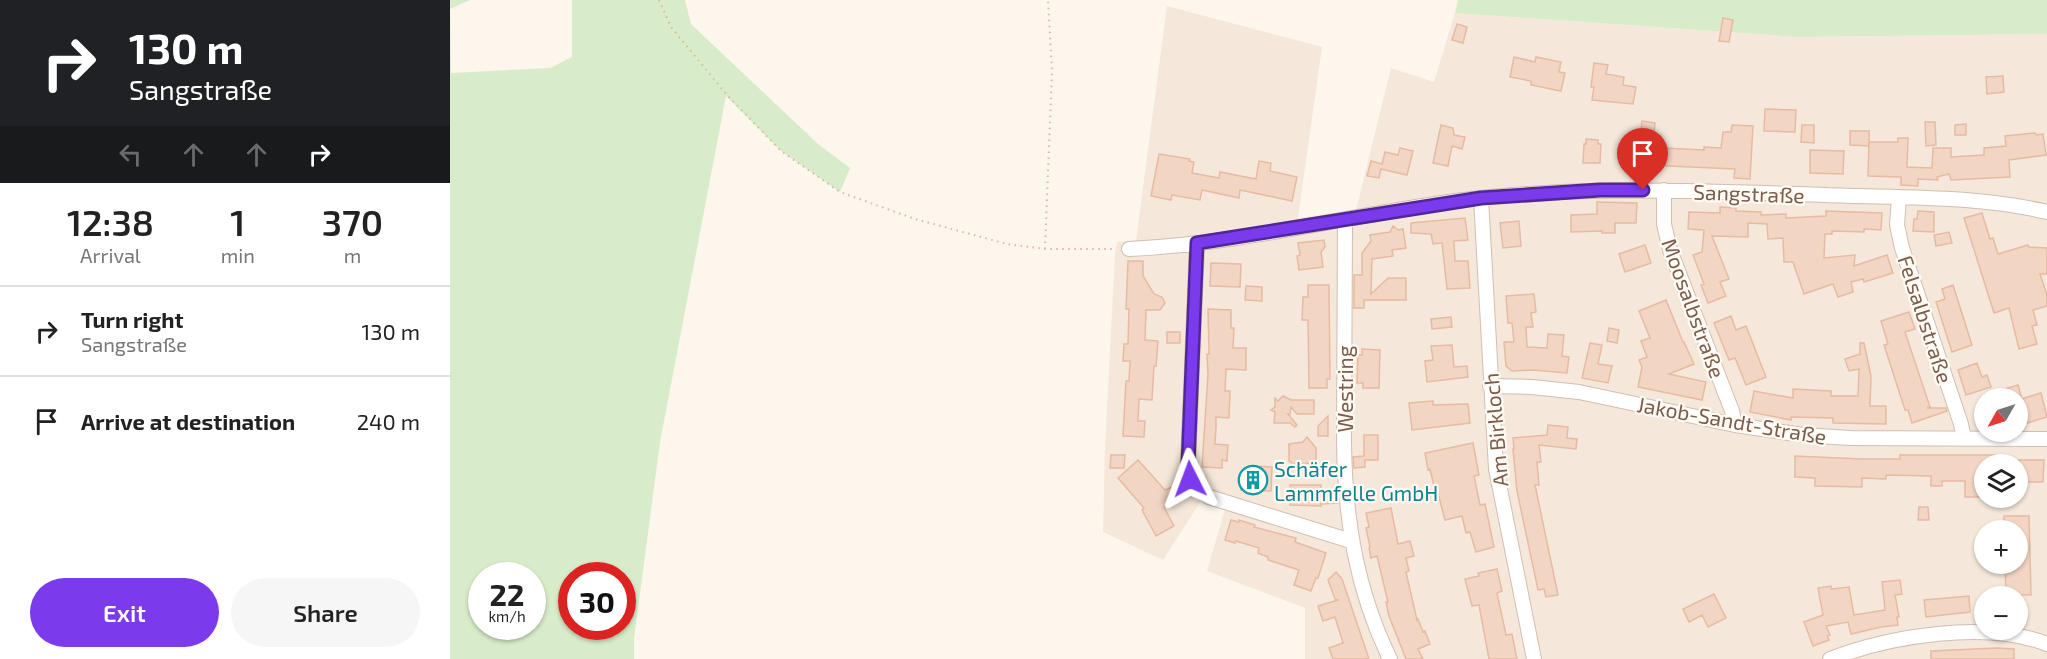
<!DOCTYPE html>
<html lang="en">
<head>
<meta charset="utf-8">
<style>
	body { margin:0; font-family:"Exo 2",sans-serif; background:#f6f6f6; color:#222; height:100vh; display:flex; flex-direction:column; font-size:22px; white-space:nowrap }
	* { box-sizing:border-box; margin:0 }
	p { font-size:20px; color:#767676 }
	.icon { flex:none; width:33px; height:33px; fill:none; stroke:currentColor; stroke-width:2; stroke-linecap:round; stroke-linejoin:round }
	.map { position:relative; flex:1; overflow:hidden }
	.drawer { display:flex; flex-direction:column; background:#fff; width:450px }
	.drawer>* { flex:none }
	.banner { background:#202124; color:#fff; overflow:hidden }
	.needle { width:39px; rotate:231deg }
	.controls { position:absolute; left:1524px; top:388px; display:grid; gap:12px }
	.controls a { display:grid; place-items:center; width:54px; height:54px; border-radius:50%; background:#fff; box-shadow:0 2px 4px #0004; font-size:30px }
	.speed { position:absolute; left:18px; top:562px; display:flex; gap:12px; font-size:30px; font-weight:700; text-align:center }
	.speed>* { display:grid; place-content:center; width:78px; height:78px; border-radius:50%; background:#fff; box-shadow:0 2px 4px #0004; line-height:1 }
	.speed small { font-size:15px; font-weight:400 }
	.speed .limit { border:9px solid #d22; background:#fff; color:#111 }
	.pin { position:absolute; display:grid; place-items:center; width:51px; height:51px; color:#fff; margin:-62px -26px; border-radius:50% 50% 50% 0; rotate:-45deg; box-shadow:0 0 6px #0007 }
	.pin .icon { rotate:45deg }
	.me { position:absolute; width:66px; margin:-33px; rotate:357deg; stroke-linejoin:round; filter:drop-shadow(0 0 4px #0008) }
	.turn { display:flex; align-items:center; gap:21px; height:126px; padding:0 30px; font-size:27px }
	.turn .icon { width:78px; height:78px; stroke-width:2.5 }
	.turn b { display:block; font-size:42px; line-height:51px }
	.lanes { display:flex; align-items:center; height:57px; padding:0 30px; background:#0003; justify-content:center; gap:30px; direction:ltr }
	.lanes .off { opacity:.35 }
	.eta { display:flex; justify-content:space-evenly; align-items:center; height:102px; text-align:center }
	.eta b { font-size:36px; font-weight:600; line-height:42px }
	.primary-button { display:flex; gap:12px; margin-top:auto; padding:12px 30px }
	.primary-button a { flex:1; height:69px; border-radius:36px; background:#7c3aed; color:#fff; font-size:24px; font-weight:600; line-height:69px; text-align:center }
	.primary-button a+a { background:#f6f6f6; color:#222 }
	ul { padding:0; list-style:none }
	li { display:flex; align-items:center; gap:18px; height:90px; padding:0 30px; border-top:2px solid #e0e0e0 }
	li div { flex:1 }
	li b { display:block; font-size:22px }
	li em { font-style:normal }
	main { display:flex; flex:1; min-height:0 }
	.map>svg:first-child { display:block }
	.residential { fill:#f5e8da; fill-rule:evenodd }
	.green { fill:#d8ecc9; fill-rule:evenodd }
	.building { fill:#f3d5c3; stroke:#e6bba3; stroke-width:1.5 }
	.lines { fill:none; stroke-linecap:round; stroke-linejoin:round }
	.street-casing { stroke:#d1beb0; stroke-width:16 }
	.path { stroke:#d9b8a5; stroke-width:2; stroke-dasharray:1.5 4.5; stroke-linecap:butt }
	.street { stroke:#fff; stroke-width:14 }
	.route-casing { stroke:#51269a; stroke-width:15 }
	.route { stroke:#7c3aed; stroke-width:10 }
	.labels { text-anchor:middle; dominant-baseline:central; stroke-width:4.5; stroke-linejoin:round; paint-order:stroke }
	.street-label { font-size:21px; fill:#7a5c4d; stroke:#fffaf3 }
	.culture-label { font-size:21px; fill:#0d838f; stroke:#fffaf3; text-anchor:start }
</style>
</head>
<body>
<main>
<section class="drawer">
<div class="banner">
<div class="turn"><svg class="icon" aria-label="right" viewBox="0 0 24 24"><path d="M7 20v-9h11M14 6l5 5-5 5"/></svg><div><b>130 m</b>Sangstraße</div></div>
<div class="lanes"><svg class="icon off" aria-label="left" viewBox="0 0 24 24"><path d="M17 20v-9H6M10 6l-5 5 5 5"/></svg><svg class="icon off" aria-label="ahead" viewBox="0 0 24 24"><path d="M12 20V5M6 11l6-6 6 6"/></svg><svg class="icon off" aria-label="ahead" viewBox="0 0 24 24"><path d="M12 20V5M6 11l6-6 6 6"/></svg><svg class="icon" aria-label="right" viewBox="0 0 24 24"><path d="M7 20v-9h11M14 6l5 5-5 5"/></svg></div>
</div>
<div class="eta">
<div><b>12:38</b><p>Arrival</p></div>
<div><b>1</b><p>min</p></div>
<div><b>370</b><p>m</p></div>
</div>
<ul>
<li><svg class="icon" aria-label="right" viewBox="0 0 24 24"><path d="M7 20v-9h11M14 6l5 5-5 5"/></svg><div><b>Turn right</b><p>Sangstraße</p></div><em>130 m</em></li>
<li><svg class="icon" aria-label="arrive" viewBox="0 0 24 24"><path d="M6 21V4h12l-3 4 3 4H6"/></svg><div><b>Arrive at destination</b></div><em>240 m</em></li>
</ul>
<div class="primary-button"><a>Exit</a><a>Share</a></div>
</section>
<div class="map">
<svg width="1597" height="659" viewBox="0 0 1597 659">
	<rect width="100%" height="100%" fill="#fdf6ec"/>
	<path class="residential" d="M717,6L872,47L848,218L906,210L941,68L984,82L1005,13L1346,37L1597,34V659H855V608L757,571L775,509L751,501L713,560L653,532L655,447L665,255L667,242L686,240ZM1534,399H1568V432H1534ZM1534,465H1568V498H1534ZM1534,531H1568V564H1534ZM1534,597H1568V630H1534Z"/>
	<path class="green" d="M0,0H20L0,9L1,73L100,68L122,57V0H235L241,24L368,144L400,168L390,192L331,151L276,96L210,442L184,639V659H0ZM32,576H82V627H32ZM122,576H172V627H122Z
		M1008,0H1597V34L1346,37L1005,13Z"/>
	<path class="building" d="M1273,18L1283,20L1279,42L1269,41Z
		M1007,24L1017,27L1013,43L1002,40Z
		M1064,57L1085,62L1086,57L1111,62L1109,72L1115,73L1111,91L1081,85V81L1060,77Z
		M1144,63L1158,65L1156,74L1174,77L1173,85L1186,87L1183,104L1142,100L1144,87H1141Z
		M1553,76L1554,92L1537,94L1536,77Z
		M1315,109L1346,110L1345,132L1314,131Z
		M1192,121L1205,123L1204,133L1191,131Z
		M1475,122H1485L1486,145L1476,146Z
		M1516,124V135H1505V125Z
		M991,125L1003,128L1004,135L1015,137L1012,149L1002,146L998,166L983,163Z
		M1282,125L1303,126L1300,179L1284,178L1285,169L1196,165V141L1214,142V148L1254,150V147L1271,148L1273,132H1281Z
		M1352,125H1364V143L1351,142Z
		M1400,131H1419V146L1400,145Z
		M1585,133L1586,135L1593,134L1596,155L1559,160L1560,177L1501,180L1499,174L1487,177L1488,180L1468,179V186L1451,185V177L1418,176L1419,142H1448V138H1458L1457,167L1482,168L1483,148H1501V157L1534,155V148L1556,146L1555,136Z
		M1136,139L1148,140V144H1151L1150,163H1133L1134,144H1136Z
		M950,148L963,151L957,175L931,169L929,178L917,176L921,161L932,164L935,152L948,155Z
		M1360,150L1394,151L1393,174L1360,173Z
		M709,154L740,159L739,161L744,162L742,173L769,178L770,172L806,179L809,161L821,163L820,171L847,177L842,201L790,190L789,198L752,190L750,200L722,195L721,200L701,196Z
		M1147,202L1187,203L1186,223H1165V233H1152V231L1121,232V215L1147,214Z
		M1270,207L1286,208V211L1311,212V215L1336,214V218L1376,216V211L1432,213L1431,230L1414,229V232L1382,231V234H1375L1374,258L1405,255L1404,266L1437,255L1443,273L1414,282L1413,279L1401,282L1403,292L1388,297L1383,284L1354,294L1343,262H1334L1333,238L1318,239L1317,224L1298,223V237L1262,236L1279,279L1270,282L1276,296L1258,303L1251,285L1254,284L1243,255L1252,252L1254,230L1238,229L1239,212L1270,213Z
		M1468,211L1484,212V232L1463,231L1464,219H1467Z
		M1532,213L1540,239L1543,238L1548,254L1578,245L1579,247L1597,248V274H1590L1597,295V306L1583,310L1587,325L1582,326L1587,344L1569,349L1559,308L1544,313L1514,218Z
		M1015,218L1018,240L1004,241L1005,261H1018L1020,288L997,289L992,243L983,244L981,234L961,233V223Z
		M1069,221L1071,246L1053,248L1050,223Z
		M943,226L948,230L953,229L956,248L942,250L943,256L922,259L921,294L938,278H956V300H914V308H904V275H912V253L921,241L920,235L940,232Z
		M1499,232L1502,243L1486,246L1484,235Z
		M874,240L875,247L871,252L873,267L849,270L847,256L850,255L848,243Z
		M1195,245L1201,263L1175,272L1169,254Z
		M678,261H693V276L704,294L712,297L715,303L710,310H696L695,340L708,341L706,366H704L702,400L689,399L688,421H695L694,437L673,436L676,381H679L680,361H673L674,344H678L679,309H676Z
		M761,263L791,264L790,287L760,286Z
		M858,285H879L880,379H877V388H859L858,320H852L853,297H858Z
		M1503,285L1522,345L1502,352L1486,302L1495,299L1492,289Z
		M796,286L812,287V301L795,300Z
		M1084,294L1086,312L1081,313L1083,327H1076L1077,347L1097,348L1098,334L1114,335L1112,356L1119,357L1117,373L1083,370L1062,371L1056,366L1054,342H1064L1062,323H1058L1056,296Z
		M1216,300L1233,342H1234L1244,364L1219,374L1256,382L1252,400L1188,387L1192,367L1189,360L1197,357L1191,341L1200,338L1189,311Z
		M758,309L781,310V328H784L783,348H796V370L776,369L775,391H780L779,418L766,417V428L765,444L778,445L777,461L772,460V468L752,467L758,374L757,354H759Z
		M1459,312L1465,329L1455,332L1480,407L1477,408H1496L1497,411L1462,423L1458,410H1455L1434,345L1438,344L1431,321Z
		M1281,316L1286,330L1296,326L1316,377L1296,385L1285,358L1279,360L1264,323Z
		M1001,317L1002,327L982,329L981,319Z
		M1159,328L1169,330L1167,343L1157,341Z
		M717,332H730V343H717Z
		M1140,343L1152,345L1148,364L1162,366L1158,383L1132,378Z
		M1410,343H1414L1421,376L1420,406H1436V424L1383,423V418L1341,417V420L1300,412L1304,391L1343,398V389L1381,391V396H1408L1409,369L1399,371L1395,359L1410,354Z
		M1002,345L1004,367L1017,366L1018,377L977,382L975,361L983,360L981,346Z
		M912,349L930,350L929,388H913V383H907L908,355H912Z
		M1527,363L1532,377L1537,375L1541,387L1516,395L1508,370Z
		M1568,385L1572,399H1550L1551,390Z
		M1591,393L1597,417L1577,423L1575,418L1568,414V400Z
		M833,396L841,400H864V414H847L841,407L840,414H838L847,425L845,427L840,423H824L825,412L821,410L825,407V398L828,401Z
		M983,401V405L1018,404L1020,423L962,430L959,403Z
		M878,416V436H868V426Z
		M1098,425L1118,427L1117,438L1127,439L1126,449L1089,445L1091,462H1087L1089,485H1085L1108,595L1096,597L1094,589L1088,590L1067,491L1063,449H1064L1063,438L1097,435Z
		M914,435H928V460H915V467L904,468L903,457L914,456Z
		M857,437L866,448V463L843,464L839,461V444L853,442Z
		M1023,443L1029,475L1024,476L1030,505L1035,504L1044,547L1026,552L1020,532L1016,533L1012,516L995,520L986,486H984L980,469L978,470L975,453Z
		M661,455H675L674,468H660Z
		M1450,455H1553V465H1534L1533,497H1515V481H1492V486H1481V476L1436,475V479L1412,478V487L1365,486V478L1345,477V456L1412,459H1450Z
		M688,460L715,490L722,487L729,499L714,507L724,526L706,536L692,510L694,508L668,478Z
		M1569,460H1594L1593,482H1569Z
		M803,466L822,467L821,491L791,490L792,471L802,472Z
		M840,485H871V494L887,493L888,503L871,504V506L840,505Z
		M1469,507H1478L1479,520H1468Z
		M941,508L948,544L960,541L964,556L956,558L959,571L956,572L967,620L968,619L973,632L975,631L980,644L968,649L973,659H956L939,616L936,602H938L927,556L921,558L919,548L920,547L916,528L919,527L916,513Z
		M1554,516H1579L1581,595H1556L1555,564H1568V531H1554Z
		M781,520L789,522V520L805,525L804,527L846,538L845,542L876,553L868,578H866L861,591L844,585L849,570L818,560V557L808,553L809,548L786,541L785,543L775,540Z
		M1047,569L1052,591L1047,593L1056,635L1062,634L1067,659H1039L1029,605L1022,606L1015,579L1029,576L1028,573Z
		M886,572L892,579L919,659H883L879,648L893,643L885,617L873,621L868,606L888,600L885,599L878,580Z
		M1450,580L1452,594L1445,595L1449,617H1447L1448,625L1431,627L1401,634L1398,622L1376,626L1380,635L1377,636L1379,640L1363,646L1354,622L1373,615L1368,588L1381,586V589L1399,587L1404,615L1435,610L1432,582Z
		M1264,594L1276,618L1258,627L1252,615L1239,622L1233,609Z
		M1519,596L1520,612L1476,617L1474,600Z
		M1547,648L1564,649V659H1481V651Z"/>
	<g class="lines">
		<g class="street-casing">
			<path id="street" d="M1214,190V224L1220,250L1282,411L1285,425
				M1031,198L1046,469L1084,659
				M1449,198L1447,225L1452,248L1511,424L1514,439
				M895,220L894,442C895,519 906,589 940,659
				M747,243L738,464C741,483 743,487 759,497L901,541
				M679,249C789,244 897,216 1005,201C1128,185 1252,191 1375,195C1449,198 1525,195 1597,212
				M1040,386L1082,387L1129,392L1285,425L1353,435L1400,438L1597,439
				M1380,659C1440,636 1536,620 1597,644"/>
		</g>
		<path class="path" d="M209,0L221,27L277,95L331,151L390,192L465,219L557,244L595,249H666
			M595,249L602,71L598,0"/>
		<use href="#street" class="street"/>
	</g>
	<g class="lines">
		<g class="route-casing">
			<path id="route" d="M740,479L738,465L747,243L1031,198L1150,190H1193"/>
		</g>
		<use href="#route" class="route"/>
	</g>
	<defs>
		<g id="building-ring" transform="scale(1.5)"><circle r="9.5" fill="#fffaf3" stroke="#0f9aa8" stroke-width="1.5"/><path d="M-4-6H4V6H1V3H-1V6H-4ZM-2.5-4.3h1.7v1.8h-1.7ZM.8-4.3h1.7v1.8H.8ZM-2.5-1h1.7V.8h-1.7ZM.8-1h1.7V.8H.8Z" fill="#0f9aa8"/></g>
	</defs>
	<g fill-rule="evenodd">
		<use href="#building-ring" x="803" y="480"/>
	</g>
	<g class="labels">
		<g class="street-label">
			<text transform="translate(1299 193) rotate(2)">Sangstraße</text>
			<text transform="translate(1244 308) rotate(70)">Moosalbstraße</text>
			<text transform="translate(1476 319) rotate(72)">Felsalbstraße</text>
			<text transform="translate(894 389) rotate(-90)">Westring</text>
			<text transform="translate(1282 420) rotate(10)">Jakob-Sandt-Straße</text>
			<text transform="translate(1045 430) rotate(-95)">Am Birkloch</text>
		</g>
		<g class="culture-label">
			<text x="824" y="468">Schäfer<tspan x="824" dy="24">Lammfelle GmbH</tspan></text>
		</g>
	</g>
</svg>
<div class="controls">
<a><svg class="needle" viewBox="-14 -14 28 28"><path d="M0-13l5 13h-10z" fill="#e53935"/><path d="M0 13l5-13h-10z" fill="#767676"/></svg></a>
<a><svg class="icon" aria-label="layers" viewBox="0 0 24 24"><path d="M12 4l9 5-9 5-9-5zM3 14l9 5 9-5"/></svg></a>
<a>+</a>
<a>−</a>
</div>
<div class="speed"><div>22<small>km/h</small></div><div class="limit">30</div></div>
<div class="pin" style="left:1193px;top:190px;background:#d93025"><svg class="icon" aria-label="arrive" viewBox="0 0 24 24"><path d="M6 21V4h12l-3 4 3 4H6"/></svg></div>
<svg class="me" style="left:740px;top:479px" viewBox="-20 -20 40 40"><path d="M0-17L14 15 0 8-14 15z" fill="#7c3aed" stroke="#fff" stroke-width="4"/></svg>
</div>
</main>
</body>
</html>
